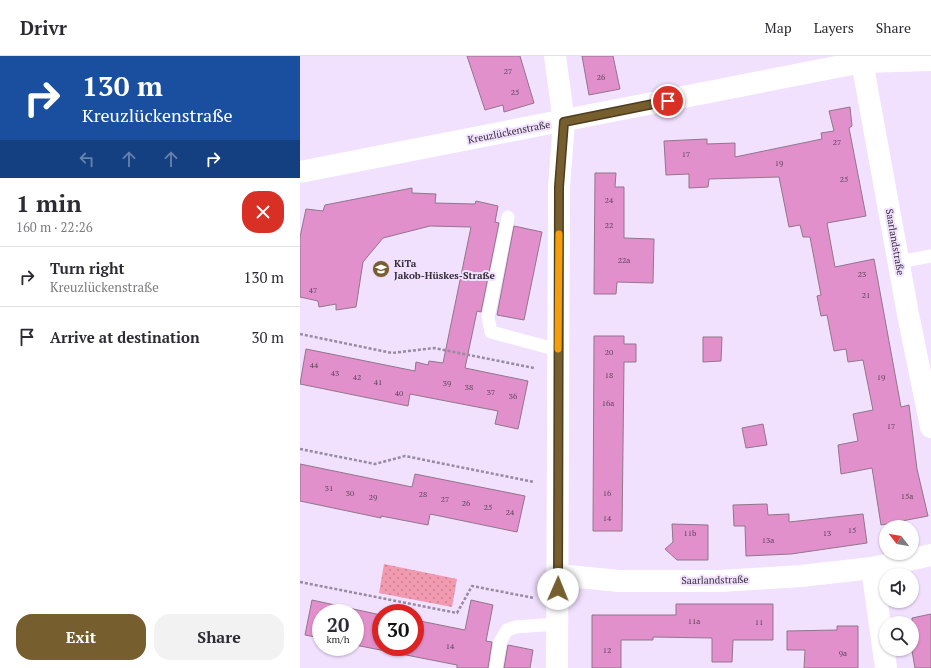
<!DOCTYPE html>
<html lang="en">
<head>
<meta charset="utf-8">
<style>
	body { margin:0; font-family:"PT Serif",serif; background:#f2f2f3; color:#2b2b33; height:100vh; display:flex; flex-direction:column; font-size:15px; white-space:nowrap }
	* { box-sizing:border-box; margin:0 }
	p { font-size:13px; color:#7c7c81 }
	.icon { flex:none; width:22px; height:22px; fill:none; stroke:currentColor; stroke-width:2; stroke-linecap:round; stroke-linejoin:round }
	.map { position:relative; flex:1; overflow:hidden }
	.side { display:flex; flex-direction:column; background:#fff; width:300px }
	.side>* { flex:none }
	.top-card { background:#1a4fa0; color:#fff; overflow:hidden }
	.needle { width:26px; rotate:301deg }
	.tools { position:absolute; left:579px; top:464px; display:grid; gap:8px }
	.tools a { display:grid; place-items:center; width:40px; height:40px; border-radius:50%; background:#fff; box-shadow:0 1px 3px #0004; font-size:20px }
	.speed { position:absolute; left:12px; top:548px; display:flex; gap:8px; font-size:20px; font-weight:700; text-align:center }
	.speed>* { display:grid; place-content:center; width:52px; height:52px; border-radius:50%; background:#fff; box-shadow:0 1px 3px #0004; line-height:1 }
	.speed small { font-size:10px; font-weight:400 }
	.speed .limit { border:6px solid #d22; background:#fff; color:#111 }
	.pin { position:absolute; display:grid; place-items:center; width:34px; height:34px; color:#fff; margin:-17px; border:2px solid #fff; border-radius:50%; box-shadow:0 1px 4px #0007 }
	.me { position:absolute; width:44px; margin:-22px; rotate:1deg; stroke-linejoin:round; filter:drop-shadow(0 0 3px #0008) }
	.turn { display:flex; align-items:center; gap:14px; height:84px; padding:0 16px; font-size:18px }
	.turn .icon { width:52px; height:52px; stroke-width:2.5 }
	.turn b { display:block; font-size:28px; line-height:34px }
	.lanes { display:flex; align-items:center; height:38px; padding:0 16px; background:#0003; justify-content:center; gap:20px; direction:ltr }
	.lanes .off { opacity:.35 }
	.round { display:grid; place-items:center; flex:none; width:42px; height:42px; border-radius:16px; background:#f2f2f3 }
	.summary { display:flex; align-items:center; justify-content:space-between; height:68px; padding:0 16px }
	h1 { font-size:24px; font-weight:800; line-height:30px }
	.primary-button { display:flex; gap:8px; margin-top:auto; padding:8px 16px }
	.primary-button a { flex:1; height:46px; border-radius:16px; background:#775e2f; color:#fff; font-size:16px; font-weight:800; line-height:46px; text-align:center }
	.primary-button a+a { background:#f2f2f3; color:#2b2b33 }
	ul { padding:0; list-style:none }
	li { display:flex; align-items:center; gap:12px; height:60px; padding:0 16px; border-top:1px solid #e1e1e2 }
	li div { flex:1 }
	li b { display:block; font-size:15px }
	li em { font-style:normal }
	header { display:flex; align-items:center; gap:24px; box-sizing:border-box; height:56px; padding:0 20px; background:#fff; border-bottom:1px solid #e1e1e2 }
	header strong { font-size:19px }
	nav { display:flex; gap:22px; margin-inline-start:auto; font-size:14px }
	main { display:flex; flex:1; min-height:0 }
	.map>svg:first-child { display:block }
	.grass { fill:url(#grass-dots) }
	.building { fill:#e190cc; stroke:#917689 }
	.lines { fill:none; stroke-linecap:round; stroke-linejoin:round }
	.path { stroke:#978ba0; stroke-width:2.5; stroke-dasharray:3 2; stroke-linecap:butt }
	.lane { stroke:#fff; stroke-width:13 }
	.street { stroke:#fff; stroke-width:22 }
	.route-casing { stroke:#4d3d1f; stroke-width:10 }
	.route { stroke:#775e2f; stroke-width:7 }
	.slow { stroke:#f59e0b; stroke-width:7 }
	.labels { text-anchor:middle; dominant-baseline:central; stroke-width:4; stroke-linejoin:round; paint-order:stroke }
	.number-label { font-size:8px; fill:#5f465d }
	.street-label { font-size:10px; fill:#342d38; stroke:#f1e0fe }
	.poi-label { font-size:10px; font-weight:bold; fill:#342d38; stroke:#f1e0fe; text-anchor:start }
</style>
</head>
<body>
<header>
<strong>Drivr</strong>
<nav><a>Map</a><a>Layers</a><a>Share</a></nav>
</header>
<main>
<section class="side">
<div class="top-card">
<div class="turn"><svg class="icon" aria-label="right" viewBox="0 0 24 24"><path d="M7 20v-9h11M14 6l5 5-5 5"/></svg><div><b>130 m</b>Kreuzlückenstraße</div></div>
<div class="lanes"><svg class="icon off" aria-label="left" viewBox="0 0 24 24"><path d="M17 20v-9H6M10 6l-5 5 5 5"/></svg><svg class="icon off" aria-label="ahead" viewBox="0 0 24 24"><path d="M12 20V5M6 11l6-6 6 6"/></svg><svg class="icon off" aria-label="ahead" viewBox="0 0 24 24"><path d="M12 20V5M6 11l6-6 6 6"/></svg><svg class="icon" aria-label="right" viewBox="0 0 24 24"><path d="M7 20v-9h11M14 6l5 5-5 5"/></svg></div>
</div>
<div class="summary"><div><h1>1 min</h1><p>160 m · 22:26</p></div><a class="round" style="background:#d93025;color:#fff"><svg class="icon" aria-label="close" viewBox="0 0 24 24"><path d="M6 6l12 12M18 6L6 18"/></svg></a></div>
<ul>
<li><svg class="icon" aria-label="right" viewBox="0 0 24 24"><path d="M7 20v-9h11M14 6l5 5-5 5"/></svg><div><b>Turn right</b><p>Kreuzlückenstraße</p></div><em>130 m</em></li>
<li><svg class="icon" aria-label="arrive" viewBox="0 0 24 24"><path d="M6 21V4h12l-3 4 3 4H6"/></svg><div><b>Arrive at destination</b></div><em>30 m</em></li>
</ul>
<div class="primary-button"><a>Exit</a><a>Share</a></div>
</section>
<div class="map">
<svg width="631" height="612" viewBox="0 0 631 612">
	<defs>
		<pattern id="grass-dots" width="8" height="8" patternUnits="userSpaceOnUse"><rect width="8" height="8" fill="#f19ab0"/><path d="M2 2h.1M6 6h.1" fill="none" stroke="#c47e90" stroke-width="1.8" stroke-linecap="round"/></pattern>
	</defs>
	<rect width="100%" height="100%" fill="#f1e0fe"/>
	<path class="grass" d="M84,508L157,523L152,551L79,537Z"/>
	<path class="building" d="M167,0H220L234,47L204,56L203,49L185,54Z
		M282,0H313L320,33L289,39Z
		M550,51L552,70L549,72L566,160L527,167L535,211L574,203L601,351L609,349L617,413L628,460L581,469L572,412L541,418L538,389L558,385L553,358L573,354L563,304L548,306L546,293L534,295L527,259L521,260L517,240L521,239L510,181H503L500,169L489,171L479,121L409,123L408,131L389,132V118L366,119L364,85L407,83V88L435,87V101L522,83L521,77L534,75L529,55Z
		M295,117H316L315,131H324V182L354,183L353,227L317,226L316,238H294Z
		M112,132V137L136,138L135,147L175,148L176,145L198,150L195,166L199,167L181,256L177,255L165,312L228,325L218,373L195,368L198,355L110,338L108,350L0,328L6,293L115,315L116,306L128,309L129,305L143,307L171,171L130,170L83,182L63,206L56,251L36,254V248L19,251L18,245L0,241V181L6,153L23,155L25,149Z
		M214,170L242,176L224,264L197,259Z
		M294,280H324V288H336V306H324L322,475H293Z
		M403,281H422L421,305L403,306Z
		M463,368L467,389L446,392L442,372Z
		M0,408L112,431L115,418L225,440L217,476L130,458L128,469L81,460V462L0,445Z
		M467,448L468,459L489,458V466L563,458L567,487L491,498L446,500L445,470H434L433,449Z
		M372,468L408,469V504H377L365,493L373,486Z
		M12,544L81,559V591H115V564L165,574L171,544L193,549L186,585L192,586L188,612H157V609L55,589V557H21V582L5,579Z
		M376,548H473V584H433L432,606H412V582L353,581V584H321V612H292V559H376Z
		M631,558V612H615L612,595V562Z
		M537,570H558V612H504L505,594H487V575L537,574Z
		M208,589L233,594L230,612H204Z"/>
	<g class="lines">
		<path class="path" d="M0,278L92,297L134,292L234,312
			M0,393L75,408L105,400L234,426
			M0,526L157,557L172,530L234,542"/>
		<path class="lane" d="M208,161L188,261L191,276L258,294
			M599,206L631,200
			M196,612L200,586L207,574L216,571L257,568"/>
		<path class="street" d="M255,0L264,66L259,131L257,612
			M561,0L608,258L631,371
			M0,116L562,6L631,4
			M572,512L586,612
			M258,519L319,525H420L501,520L572,512L631,499"/>
	</g>
	<g class="lines">
		<g class="route-casing">
			<path id="route" d="M258,533L259,131L264,66L368,45"/>
		</g>
		<use href="#route" class="route"/>
		<path class="slow" d="M258,293L259,178"/>
	</g>
	<defs>
		<g id="school-disc" transform="scale(0.9)"><circle r="9.5" fill="#775e2f" stroke="#f1e0fe"/><path d="M0-5L7-2L0 1L-7-2ZM-4 1L0 2.5L4 1V4Q0 6-4 4Z" fill="#fff"/></g>
	</defs>
	<g fill-rule="evenodd">
		<use href="#school-disc" x="81" y="213"/>
	</g>
	<g class="labels">
		<g class="number-label">
			<text x="208" y="15">27</text>
			<text x="301" y="21">26</text>
			<text x="215" y="36">25</text>
			<text x="537" y="86">27</text>
			<text x="386" y="98">17</text>
			<text x="479" y="107">19</text>
			<text x="544" y="123">25</text>
			<text x="309" y="144">24</text>
			<text x="309" y="169">22</text>
			<text x="324" y="204">22a</text>
			<text x="562" y="218">23</text>
			<text x="13" y="234">47</text>
			<text x="566" y="239">21</text>
			<text x="309" y="296">20</text>
			<text x="14" y="309">44</text>
			<text x="35" y="317">43</text>
			<text x="309" y="319">18</text>
			<text x="57" y="321">42</text>
			<text x="581" y="321">19</text>
			<text x="78" y="326">41</text>
			<text x="147" y="327">39</text>
			<text x="169" y="331">38</text>
			<text x="191" y="336">37</text>
			<text x="99" y="337">40</text>
			<text x="213" y="340">36</text>
			<text x="308" y="347">16a</text>
			<text x="591" y="370">17</text>
			<text x="29" y="432">31</text>
			<text x="50" y="437">30</text>
			<text x="307" y="437">16</text>
			<text x="123" y="438">28</text>
			<text x="607" y="440">15a</text>
			<text x="73" y="441">29</text>
			<text x="145" y="443">27</text>
			<text x="166" y="447">26</text>
			<text x="188" y="451">25</text>
			<text x="210" y="456">24</text>
			<text x="307" y="462">14</text>
			<text x="552" y="474">15</text>
			<text x="390" y="477">11b</text>
			<text x="527" y="477">13</text>
			<text x="468" y="484">13a</text>
			<text x="394" y="565">11a</text>
			<text x="459" y="566">11</text>
			<text x="150" y="590">14</text>
			<text x="307" y="594">12</text>
			<text x="543" y="597">9a</text>
		</g>
		<g class="street-label">
			<text transform="translate(209 76) rotate(-11)">Kreuzlückenstraße</text>
			<text transform="translate(595 186) rotate(80)">Saarlandstraße</text>
			<text transform="translate(415 524) rotate(-1)">Saarlandstraße</text>
		</g>
		<g class="poi-label">
			<text x="94" y="207">KiTa<tspan x="94" dy="12">Jakob-Hüskes-Straße</tspan></text>
		</g>
	</g>
</svg>
<div class="tools">
<a><svg class="needle" viewBox="-14 -14 28 28"><path d="M0-13l5 13h-10z" fill="#e53935"/><path d="M0 13l5-13h-10z" fill="#7c7c81"/></svg></a>
<a><svg class="icon" aria-label="sound" viewBox="0 0 24 24"><path d="M4 9h4l5-4v14l-5-4H4zM17 9q2 3 0 6"/></svg></a>
<a><svg class="icon" aria-label="search" viewBox="0 0 24 24"><circle cx="10" cy="10" r="6"/><path d="M15 15l6 6"/></svg></a>
</div>
<div class="speed"><div>20<small>km/h</small></div><div class="limit">30</div></div>
<div class="pin" style="left:368px;top:45px;background:#d93025"><svg class="icon" aria-label="arrive" viewBox="0 0 24 24"><path d="M6 21V4h12l-3 4 3 4H6"/></svg></div>
<svg class="me" style="left:258px;top:533px" viewBox="-20 -20 40 40"><circle r="19" fill="#fff"/><path d="M0-13L10 11 0 6-10 11z" fill="#775e2f"/></svg>
</div>
</main>
</body>
</html>
